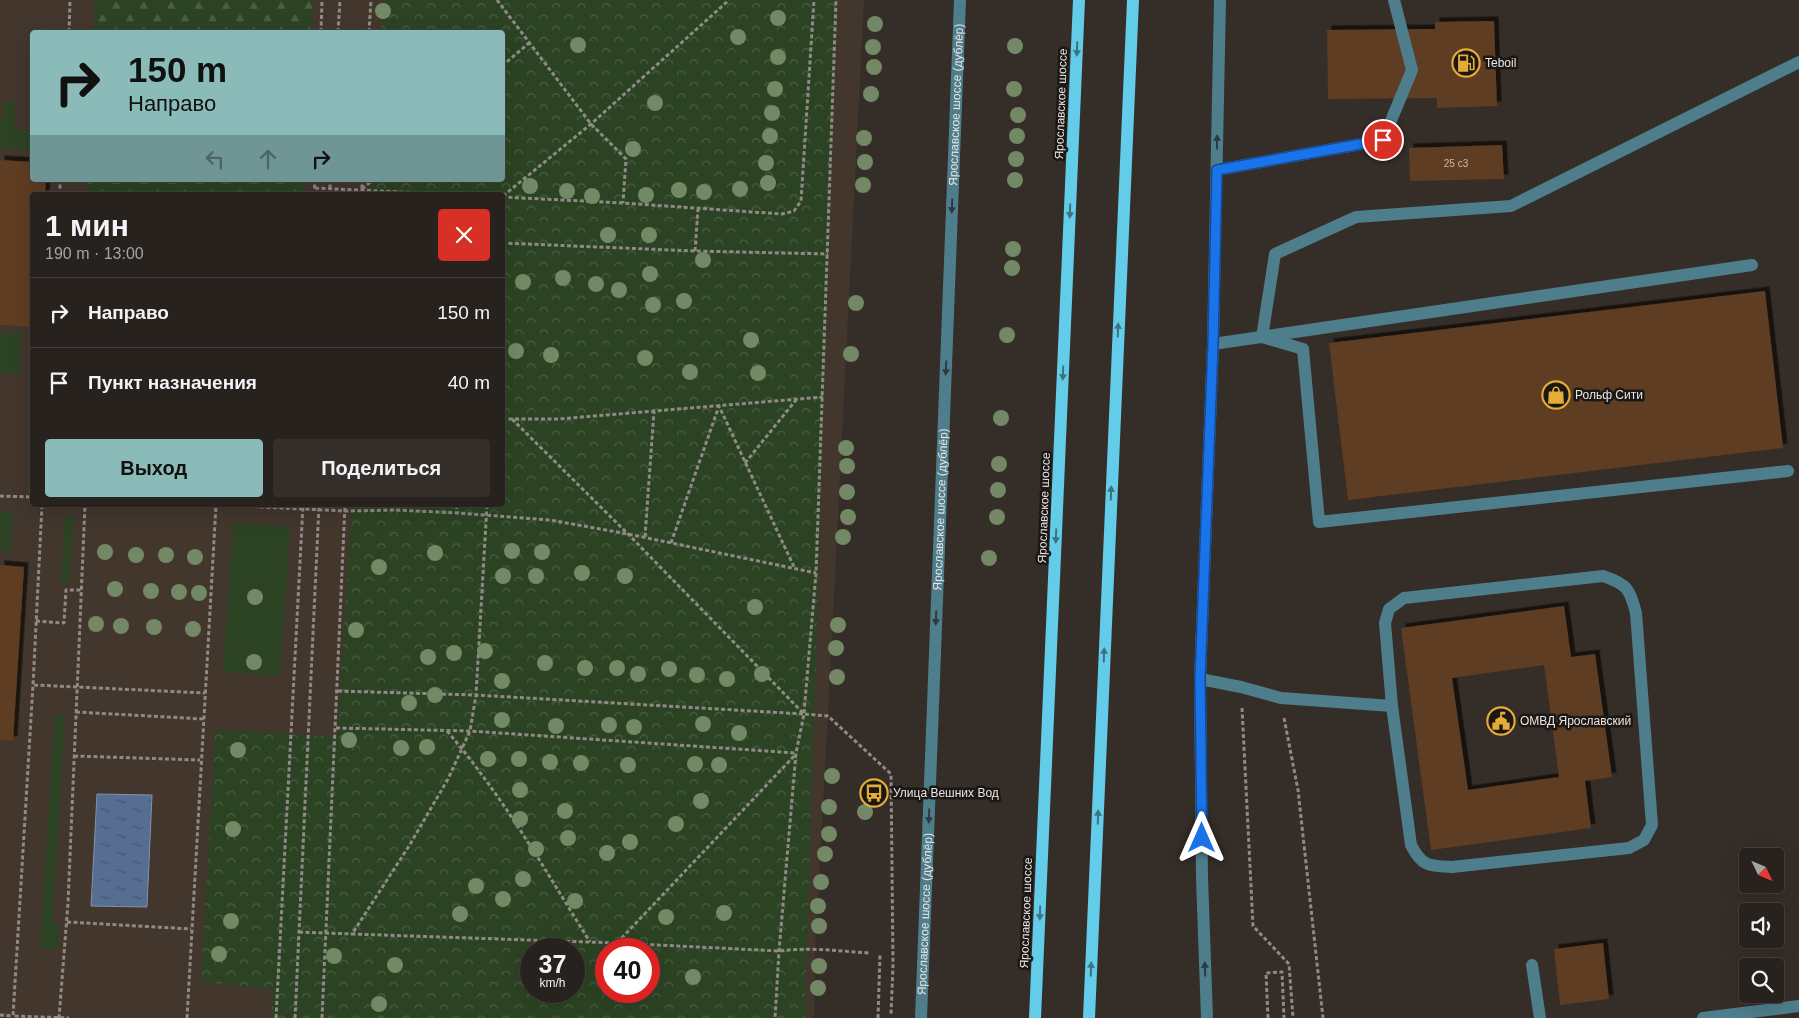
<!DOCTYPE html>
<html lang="ru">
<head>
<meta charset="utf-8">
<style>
	body { margin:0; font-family:Arial,sans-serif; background:#342f2b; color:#f1f3f6; height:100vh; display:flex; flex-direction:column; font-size:19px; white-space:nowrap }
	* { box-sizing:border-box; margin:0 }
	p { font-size:16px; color:#a5a4a4 }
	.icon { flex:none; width:28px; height:28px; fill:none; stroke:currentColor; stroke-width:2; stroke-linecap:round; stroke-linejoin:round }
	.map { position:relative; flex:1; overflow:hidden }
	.sheet { position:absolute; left:30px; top:192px; width:475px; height:315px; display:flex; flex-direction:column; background:#28221e; border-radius:5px; box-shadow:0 5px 20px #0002,0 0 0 1px #443f3c }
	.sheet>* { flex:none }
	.guide { position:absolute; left:30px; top:30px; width:475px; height:152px; border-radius:5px; box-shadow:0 5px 20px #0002,0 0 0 1px #443f3c; background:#8bbbb9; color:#111; overflow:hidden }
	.needle { width:32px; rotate:134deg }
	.tools { position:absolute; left:1739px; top:848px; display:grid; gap:10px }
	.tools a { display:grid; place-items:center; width:45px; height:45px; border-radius:5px; background:#28221e; box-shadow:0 5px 20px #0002,0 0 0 1px #443f3c; font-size:25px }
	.speed { position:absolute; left:520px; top:938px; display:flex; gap:10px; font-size:25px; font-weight:700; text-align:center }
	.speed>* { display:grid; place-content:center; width:65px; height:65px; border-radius:50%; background:#28221e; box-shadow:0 5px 20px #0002,0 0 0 1px #443f3c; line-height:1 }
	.speed small { font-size:12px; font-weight:400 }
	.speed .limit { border:8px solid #d22; background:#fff; color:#111 }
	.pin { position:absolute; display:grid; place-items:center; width:42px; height:42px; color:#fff; margin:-21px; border:2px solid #fff; border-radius:50%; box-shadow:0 1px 5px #0007 }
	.me { position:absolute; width:55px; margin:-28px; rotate:0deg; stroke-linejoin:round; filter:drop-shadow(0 0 4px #0008) }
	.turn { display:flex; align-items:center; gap:18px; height:105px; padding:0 15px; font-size:22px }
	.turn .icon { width:65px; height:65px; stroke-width:2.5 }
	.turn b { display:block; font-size:35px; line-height:42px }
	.lanes { display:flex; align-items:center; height:48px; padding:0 15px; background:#0003; justify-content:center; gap:25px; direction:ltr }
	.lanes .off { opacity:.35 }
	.round { display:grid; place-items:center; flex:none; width:52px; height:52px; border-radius:5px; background:#342f2b }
	.head { display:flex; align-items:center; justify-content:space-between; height:85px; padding:0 15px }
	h1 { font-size:30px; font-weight:700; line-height:38px }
	.primary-button { display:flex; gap:10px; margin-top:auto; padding:10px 15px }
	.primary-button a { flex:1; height:58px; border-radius:5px; background:#8bbbb9; color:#111; font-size:20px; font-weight:700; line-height:58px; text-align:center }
	.primary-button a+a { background:#342f2b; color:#f1f3f6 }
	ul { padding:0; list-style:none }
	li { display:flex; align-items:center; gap:15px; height:70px; padding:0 15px; border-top:1px solid #443f3c }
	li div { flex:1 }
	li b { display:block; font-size:19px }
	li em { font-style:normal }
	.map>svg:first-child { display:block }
	.built { fill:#42362d; fill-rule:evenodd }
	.grass { fill:#2b4323 }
	.forest { fill:url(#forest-firs) }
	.park { fill:url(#park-crowns); fill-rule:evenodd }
	.water { fill:url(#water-ripples); stroke:#8292aa }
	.building { fill:#5f3c20; fill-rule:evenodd; filter:url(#shadow) }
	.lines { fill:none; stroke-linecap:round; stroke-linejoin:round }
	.path { stroke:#908a86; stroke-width:3; stroke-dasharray:4 2.5; stroke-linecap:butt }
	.minor { stroke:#4e7e8c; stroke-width:12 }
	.major { stroke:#62cce9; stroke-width:12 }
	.tree { fill:#738865 }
	.oneway { fill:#3e727e }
	.oneway2 { fill:#2c3b3e }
	.route-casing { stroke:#114b97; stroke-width:12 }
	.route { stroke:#1a73e8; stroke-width:9 }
	.labels { text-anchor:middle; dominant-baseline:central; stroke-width:5; stroke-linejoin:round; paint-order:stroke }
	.number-label { font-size:10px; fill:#c7bbb2 }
	.poi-label { font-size:12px; fill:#eae5e2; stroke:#1a1714; text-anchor:start }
	.street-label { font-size:12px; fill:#eae5e2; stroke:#1a1714 }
</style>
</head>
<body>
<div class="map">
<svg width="1799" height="1018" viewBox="0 0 1799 1018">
	<defs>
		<pattern id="forest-firs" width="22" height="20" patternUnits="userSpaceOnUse" patternTransform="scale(1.25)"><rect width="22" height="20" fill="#2b4323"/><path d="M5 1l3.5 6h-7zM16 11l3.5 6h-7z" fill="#4a5e43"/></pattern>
		<pattern id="park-crowns" width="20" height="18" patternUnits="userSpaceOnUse" patternTransform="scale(1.25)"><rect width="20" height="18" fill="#2b4323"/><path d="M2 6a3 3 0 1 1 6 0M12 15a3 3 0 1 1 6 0" fill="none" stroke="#4a5e43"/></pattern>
		<pattern id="water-ripples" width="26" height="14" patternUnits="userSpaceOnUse" patternTransform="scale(1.25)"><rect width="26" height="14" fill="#566e92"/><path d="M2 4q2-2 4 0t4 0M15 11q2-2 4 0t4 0" fill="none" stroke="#4d5767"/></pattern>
		<filter id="shadow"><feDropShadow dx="4.5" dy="-4.5" stdDeviation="0" flood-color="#0009"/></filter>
	</defs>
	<rect width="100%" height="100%" fill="#352d28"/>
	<path class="built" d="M0,0H864L828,716L815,949L814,1018H0ZM32,32H502V180H32ZM32,195H502V505H32ZM531,949H574V991H531ZM606,949H649V991H606Z"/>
	<path class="grass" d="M4,102H15L14,130L30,131L29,149L0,147V118H3Z
		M0,332L21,333L19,373L0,372Z
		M0,512H13L11,553L0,552Z
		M65,517H74L69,584H61Z
		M233,523L290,527L280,676L223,672Z
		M55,715L65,716L52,924H59L57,949L40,948Z"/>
	<path class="forest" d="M95,0H313L312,32H94Z
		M88,180H306L305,195H87Z"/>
	<path class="park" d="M384,0H836L805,1018H271L273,989L201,982L215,729L337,737L352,505H502V195H371L372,180H502V32H382ZM531,949H574V991H531ZM606,949H649V991H606Z"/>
	<path class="water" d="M97,794L152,795L147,907L91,906Z"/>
	<path class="building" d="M1494,21L1497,106L1437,108V98L1328,99L1327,30L1435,29V22Z
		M1502,145L1504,179L1410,181L1409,148Z
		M0,160L32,162V180H46L45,195H32V327L0,325Z
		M1765,291L1783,448L1348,500L1329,343Z
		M0,565L24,567L13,741L0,740Z
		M1564,606L1571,657L1595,654L1612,777L1585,781L1591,828L1431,850L1401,628ZM1544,665L1559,777L1468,790L1452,678Z
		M1603,943L1609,999L1560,1005L1554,949Z"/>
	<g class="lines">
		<path class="path" d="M497,0L591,124L626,159L623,203
			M69,32L70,0
			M321,32L322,0
			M338,32L340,0
			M369,32L371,0
			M502,66L529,43
			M315,188L467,195
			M362,189L373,180
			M60,195V180
			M314,195L315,180
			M330,195V180
			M362,195V180
			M503,196L591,124L729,0
			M502,197L623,203L782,214L794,211L801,201L814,0
			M502,243L695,251L828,254
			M695,251L698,209
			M502,419H558L823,397
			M512,419L628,534L804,714L828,716L891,774L893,965L891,1015
			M745,463L796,400
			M0,496L32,497
			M42,505L33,685L13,1016L69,1018
			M221,505L345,511L396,510L458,513L550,520L628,534L816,573
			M456,505L458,513
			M487,505L476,695L470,731L448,779L409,846L352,934L617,943L779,951C809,947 839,951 870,953
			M645,537L654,411
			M671,543L719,406L795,569
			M36,621L64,623L66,590H81
			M34,685L205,693
			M338,691L476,695L804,714L796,753L779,951L775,1018
			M1242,708L1253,926L1289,964L1293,1018
			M76,712L203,719
			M804,713L816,573L836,0
			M1284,718L1298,790L1323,1018
			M336,728L470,731L796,753
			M447,731C503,796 545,870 590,942
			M74,756L200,760
			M67,922L191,929
			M299,932L352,934
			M617,943L796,754
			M0,1015L13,1016
			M59,1018L68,903L85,505
			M187,1018L216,505
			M276,1018L303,505
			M295,1018L319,505
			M322,1018L345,505
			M878,1018L880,954
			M1268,1018L1266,973L1282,972L1284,1018"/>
		<g class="minor">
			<path d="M1217,170L1383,140L1412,70L1394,0"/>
			<path d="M1213,344L1752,265"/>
			<path d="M1788,471L1319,522L1303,349L1262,337L1275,254L1356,217L1511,206L1799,62"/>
			<path d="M1200,679L1241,687L1281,698L1392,706L1411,845C1422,867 1430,866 1452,867L1629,848L1644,840L1652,825L1636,613C1630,589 1627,584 1603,576L1404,598L1389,609L1385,623L1392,706"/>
			<path d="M1532,965L1540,1018"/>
			<path id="s1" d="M921,1018L960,0"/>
			<path d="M1207,1018L1202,878L1200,679L1213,344L1220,0"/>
			<path d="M1703,1018L1799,1006"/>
		</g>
		<path class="major" d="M1035,1018L1079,0
			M1089,1018L1133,0"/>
	</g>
	<g class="tree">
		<circle cx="383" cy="11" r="8"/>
		<circle cx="778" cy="18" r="8"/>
		<circle cx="875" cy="24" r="8"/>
		<circle cx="738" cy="37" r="8"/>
		<circle cx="578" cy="45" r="8"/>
		<circle cx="1015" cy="46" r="8"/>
		<circle cx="873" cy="47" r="8"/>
		<circle cx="778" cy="57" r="8"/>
		<circle cx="874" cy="67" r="8"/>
		<circle cx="775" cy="89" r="8"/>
		<circle cx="1014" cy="89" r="8"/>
		<circle cx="871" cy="94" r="8"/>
		<circle cx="655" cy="103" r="8"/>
		<circle cx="772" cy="113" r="8"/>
		<circle cx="1018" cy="115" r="8"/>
		<circle cx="770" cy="136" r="8"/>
		<circle cx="1017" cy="136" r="8"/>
		<circle cx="864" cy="138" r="8"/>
		<circle cx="633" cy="149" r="8"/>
		<circle cx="1016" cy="159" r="8"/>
		<circle cx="865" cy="162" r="8"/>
		<circle cx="766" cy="163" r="8"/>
		<circle cx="1015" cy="180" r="8"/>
		<circle cx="768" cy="183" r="8"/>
		<circle cx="863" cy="185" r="8"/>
		<circle cx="530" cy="186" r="8"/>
		<circle cx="740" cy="189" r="8"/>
		<circle cx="679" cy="190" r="8"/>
		<circle cx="567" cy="191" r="8"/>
		<circle cx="704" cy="192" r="8"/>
		<circle cx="646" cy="195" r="8"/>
		<circle cx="592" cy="196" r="8"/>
		<circle cx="608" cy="235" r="8"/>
		<circle cx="649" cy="235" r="8"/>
		<circle cx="1013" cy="249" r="8"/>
		<circle cx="703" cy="260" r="8"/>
		<circle cx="1012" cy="268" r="8"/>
		<circle cx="650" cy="274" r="8"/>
		<circle cx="563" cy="278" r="8"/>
		<circle cx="523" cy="282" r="8"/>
		<circle cx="596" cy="284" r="8"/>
		<circle cx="619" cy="290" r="8"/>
		<circle cx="684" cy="301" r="8"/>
		<circle cx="856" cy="303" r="8"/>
		<circle cx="653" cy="305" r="8"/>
		<circle cx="1007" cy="335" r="8"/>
		<circle cx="751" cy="340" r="8"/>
		<circle cx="516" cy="351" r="8"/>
		<circle cx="851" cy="354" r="8"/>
		<circle cx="551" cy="355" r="8"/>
		<circle cx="645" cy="358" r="8"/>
		<circle cx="690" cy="372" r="8"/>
		<circle cx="758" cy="373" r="8"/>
		<circle cx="1001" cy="418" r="8"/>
		<circle cx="846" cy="448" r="8"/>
		<circle cx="999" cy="464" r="8"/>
		<circle cx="847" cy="466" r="8"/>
		<circle cx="998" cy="490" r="8"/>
		<circle cx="847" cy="492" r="8"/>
		<circle cx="848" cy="517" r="8"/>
		<circle cx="997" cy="517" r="8"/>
		<circle cx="843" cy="537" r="8"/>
		<circle cx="512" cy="551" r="8"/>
		<circle cx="105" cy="552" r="8"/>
		<circle cx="542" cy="552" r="8"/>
		<circle cx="435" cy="553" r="8"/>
		<circle cx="136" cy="555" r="8"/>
		<circle cx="166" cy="555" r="8"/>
		<circle cx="195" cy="557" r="8"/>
		<circle cx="989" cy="558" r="8"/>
		<circle cx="379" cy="567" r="8"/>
		<circle cx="582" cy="573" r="8"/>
		<circle cx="503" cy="576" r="8"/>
		<circle cx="536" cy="576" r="8"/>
		<circle cx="625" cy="576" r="8"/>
		<circle cx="115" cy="589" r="8"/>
		<circle cx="151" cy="591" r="8"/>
		<circle cx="179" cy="592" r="8"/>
		<circle cx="199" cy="593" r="8"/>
		<circle cx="255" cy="597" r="8"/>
		<circle cx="755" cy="607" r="8"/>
		<circle cx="96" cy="624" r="8"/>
		<circle cx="838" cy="625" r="8"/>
		<circle cx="121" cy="626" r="8"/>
		<circle cx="154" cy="627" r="8"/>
		<circle cx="193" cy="629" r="8"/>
		<circle cx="356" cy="630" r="8"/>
		<circle cx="836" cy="648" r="8"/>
		<circle cx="485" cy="651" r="8"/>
		<circle cx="454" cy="653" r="8"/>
		<circle cx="428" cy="657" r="8"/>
		<circle cx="254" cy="662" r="8"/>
		<circle cx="545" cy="663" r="8"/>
		<circle cx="585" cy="668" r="8"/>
		<circle cx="617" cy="668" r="8"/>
		<circle cx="669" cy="669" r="8"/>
		<circle cx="638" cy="674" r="8"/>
		<circle cx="762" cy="674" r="8"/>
		<circle cx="697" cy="675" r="8"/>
		<circle cx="837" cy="677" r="8"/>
		<circle cx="727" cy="679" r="8"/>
		<circle cx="502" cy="681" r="8"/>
		<circle cx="435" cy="695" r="8"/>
		<circle cx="409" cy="703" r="8"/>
		<circle cx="502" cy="720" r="8"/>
		<circle cx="703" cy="724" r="8"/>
		<circle cx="609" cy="725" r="8"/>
		<circle cx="556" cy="726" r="8"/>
		<circle cx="634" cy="727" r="8"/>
		<circle cx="739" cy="733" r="8"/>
		<circle cx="349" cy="740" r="8"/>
		<circle cx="427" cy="747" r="8"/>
		<circle cx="401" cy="748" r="8"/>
		<circle cx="238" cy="750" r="8"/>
		<circle cx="488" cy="759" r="8"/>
		<circle cx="519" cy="759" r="8"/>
		<circle cx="550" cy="762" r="8"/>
		<circle cx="581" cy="763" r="8"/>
		<circle cx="695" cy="764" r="8"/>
		<circle cx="628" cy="765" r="8"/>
		<circle cx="719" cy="765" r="8"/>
		<circle cx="832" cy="776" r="8"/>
		<circle cx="520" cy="790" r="8"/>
		<circle cx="701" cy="801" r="8"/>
		<circle cx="829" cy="807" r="8"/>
		<circle cx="565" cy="811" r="8"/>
		<circle cx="865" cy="812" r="8"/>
		<circle cx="520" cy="819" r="8"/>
		<circle cx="676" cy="824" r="8"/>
		<circle cx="233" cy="829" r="8"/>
		<circle cx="829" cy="834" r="8"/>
		<circle cx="568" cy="838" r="8"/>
		<circle cx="630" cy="842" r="8"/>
		<circle cx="536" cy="849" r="8"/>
		<circle cx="607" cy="853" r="8"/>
		<circle cx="825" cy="854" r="8"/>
		<circle cx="523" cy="879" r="8"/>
		<circle cx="821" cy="882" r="8"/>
		<circle cx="476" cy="886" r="8"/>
		<circle cx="503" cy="899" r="8"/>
		<circle cx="575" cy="901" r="8"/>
		<circle cx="818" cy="906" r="8"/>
		<circle cx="724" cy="913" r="8"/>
		<circle cx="460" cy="914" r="8"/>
		<circle cx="666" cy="917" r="8"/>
		<circle cx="231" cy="921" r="8"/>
		<circle cx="819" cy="926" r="8"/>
		<circle cx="219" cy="954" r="8"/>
		<circle cx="334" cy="956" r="8"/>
		<circle cx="395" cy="965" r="8"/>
		<circle cx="819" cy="966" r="8"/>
		<circle cx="693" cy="977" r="8"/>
		<circle cx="818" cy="988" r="8"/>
		<circle cx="379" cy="1004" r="8"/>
	</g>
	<defs><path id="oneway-solid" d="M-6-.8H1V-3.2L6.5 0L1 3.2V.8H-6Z" transform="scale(1.25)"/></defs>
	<g class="oneway">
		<use href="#oneway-solid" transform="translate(1077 49) rotate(92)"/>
		<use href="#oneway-solid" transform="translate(1070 211) rotate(92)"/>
		<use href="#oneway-solid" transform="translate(1118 330) rotate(-88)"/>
		<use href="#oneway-solid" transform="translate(1063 373) rotate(92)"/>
		<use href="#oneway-solid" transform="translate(1111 493) rotate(-88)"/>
		<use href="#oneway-solid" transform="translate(1056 536) rotate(92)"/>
		<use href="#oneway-solid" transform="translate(1104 655) rotate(-88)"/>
		<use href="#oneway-solid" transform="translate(1098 817) rotate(-88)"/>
		<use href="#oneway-solid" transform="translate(1040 913) rotate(92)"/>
		<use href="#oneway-solid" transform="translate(1091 969) rotate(-88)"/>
	</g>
	<g class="oneway2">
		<use href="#oneway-solid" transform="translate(1217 142) rotate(-89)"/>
		<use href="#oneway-solid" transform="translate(952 206) rotate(92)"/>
		<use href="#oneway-solid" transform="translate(946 368) rotate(92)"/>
		<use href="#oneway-solid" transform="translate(936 618) rotate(92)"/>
		<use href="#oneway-solid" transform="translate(929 816) rotate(92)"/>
		<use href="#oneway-solid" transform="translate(1205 969) rotate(-92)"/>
	</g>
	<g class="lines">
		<g class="route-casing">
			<path id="route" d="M1202,838L1200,679L1213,344L1217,170L1383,140"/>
		</g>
		<use href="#route" class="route"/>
	</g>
	<defs>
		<g id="fuel-ring" transform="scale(1.4375)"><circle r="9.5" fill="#1a1714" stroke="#e7ac36" stroke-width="1.5"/><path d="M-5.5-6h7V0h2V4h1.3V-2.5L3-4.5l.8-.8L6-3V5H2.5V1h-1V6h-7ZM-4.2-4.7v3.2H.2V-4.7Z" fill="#e7ac36"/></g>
		<g id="shop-ring" transform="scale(1.4375)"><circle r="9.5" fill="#1a1714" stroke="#e7ac36" stroke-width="1.5"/><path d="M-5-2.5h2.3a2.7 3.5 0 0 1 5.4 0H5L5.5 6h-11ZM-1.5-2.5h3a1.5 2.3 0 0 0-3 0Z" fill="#e7ac36"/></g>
		<g id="civic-ring" transform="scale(1.4375)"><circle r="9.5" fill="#1a1714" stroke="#e7ac36" stroke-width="1.5"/><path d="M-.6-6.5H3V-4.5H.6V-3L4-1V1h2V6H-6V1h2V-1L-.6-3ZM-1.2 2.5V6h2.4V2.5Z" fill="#e7ac36"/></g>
		<g id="bus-ring" transform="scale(1.4375)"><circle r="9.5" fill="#1a1714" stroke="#e7ac36" stroke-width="1.5"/><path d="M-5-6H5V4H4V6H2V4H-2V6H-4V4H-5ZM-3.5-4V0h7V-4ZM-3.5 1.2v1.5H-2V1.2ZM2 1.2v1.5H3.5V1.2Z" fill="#e7ac36"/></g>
	</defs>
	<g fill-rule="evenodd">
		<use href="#fuel-ring" x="1466" y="63"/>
		<use href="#shop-ring" x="1556" y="395"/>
		<use href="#civic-ring" x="1501" y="721"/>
		<use href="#bus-ring" x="874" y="793"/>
	</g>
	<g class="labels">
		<g class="number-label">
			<text x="1456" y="163">25 с3</text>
		</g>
		<g class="poi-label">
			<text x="1485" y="63">Teboil</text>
			<text x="1575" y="395">Рольф Сити</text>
			<text x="1520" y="721">ОМВД Ярославский</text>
			<text x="893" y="793">Улица Вешних Вод</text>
		</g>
		<g class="street-label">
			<text stroke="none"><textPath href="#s1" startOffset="914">Ярославское шоссе (дублёр)</textPath></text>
			<text transform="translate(1061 104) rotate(-88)">Ярославское шоссе</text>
			<text transform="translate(1044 508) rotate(-88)">Ярославское шоссе</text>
			<text stroke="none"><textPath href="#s1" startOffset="509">Ярославское шоссе (дублёр)</textPath></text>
			<text transform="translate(1026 913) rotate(-88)">Ярославское шоссе</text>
			<text stroke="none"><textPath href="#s1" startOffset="104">Ярославское шоссе (дублёр)</textPath></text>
		</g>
	</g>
</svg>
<div class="tools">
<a><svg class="needle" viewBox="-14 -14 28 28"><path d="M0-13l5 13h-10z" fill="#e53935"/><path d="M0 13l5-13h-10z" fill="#a5a4a4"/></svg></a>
<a><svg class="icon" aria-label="sound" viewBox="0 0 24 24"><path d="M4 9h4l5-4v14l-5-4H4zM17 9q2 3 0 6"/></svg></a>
<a><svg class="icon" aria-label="search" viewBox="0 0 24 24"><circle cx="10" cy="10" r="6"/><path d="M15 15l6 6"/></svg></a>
</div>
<div class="speed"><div>37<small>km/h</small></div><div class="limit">40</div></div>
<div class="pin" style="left:1383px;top:140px;background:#d93025"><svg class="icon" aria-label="arrive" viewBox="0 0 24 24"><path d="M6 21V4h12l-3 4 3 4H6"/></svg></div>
<svg class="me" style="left:1202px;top:838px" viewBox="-20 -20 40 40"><path d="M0-17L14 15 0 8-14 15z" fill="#1a73e8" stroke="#fff" stroke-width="4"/></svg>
<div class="guide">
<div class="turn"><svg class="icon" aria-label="right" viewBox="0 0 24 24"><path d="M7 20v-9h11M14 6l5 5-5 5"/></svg><div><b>150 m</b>Направо</div></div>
<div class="lanes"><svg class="icon off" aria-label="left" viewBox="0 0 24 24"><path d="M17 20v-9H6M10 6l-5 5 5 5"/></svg><svg class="icon off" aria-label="ahead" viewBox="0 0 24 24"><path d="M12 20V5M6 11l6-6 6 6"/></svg><svg class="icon" aria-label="right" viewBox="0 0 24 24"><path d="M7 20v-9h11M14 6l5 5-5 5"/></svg></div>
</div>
<section class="sheet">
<div class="head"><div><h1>1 мин</h1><p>190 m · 13:00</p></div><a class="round" style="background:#d93025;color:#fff"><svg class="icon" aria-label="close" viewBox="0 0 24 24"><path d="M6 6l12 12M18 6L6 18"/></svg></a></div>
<ul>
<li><svg class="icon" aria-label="right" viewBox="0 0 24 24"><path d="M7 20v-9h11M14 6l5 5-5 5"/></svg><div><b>Направо</b></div><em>150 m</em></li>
<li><svg class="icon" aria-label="arrive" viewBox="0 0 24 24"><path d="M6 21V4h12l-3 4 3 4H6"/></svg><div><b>Пункт назначения</b></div><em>40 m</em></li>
</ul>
<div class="primary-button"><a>Выход</a><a>Поделиться</a></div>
</section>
</div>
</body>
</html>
